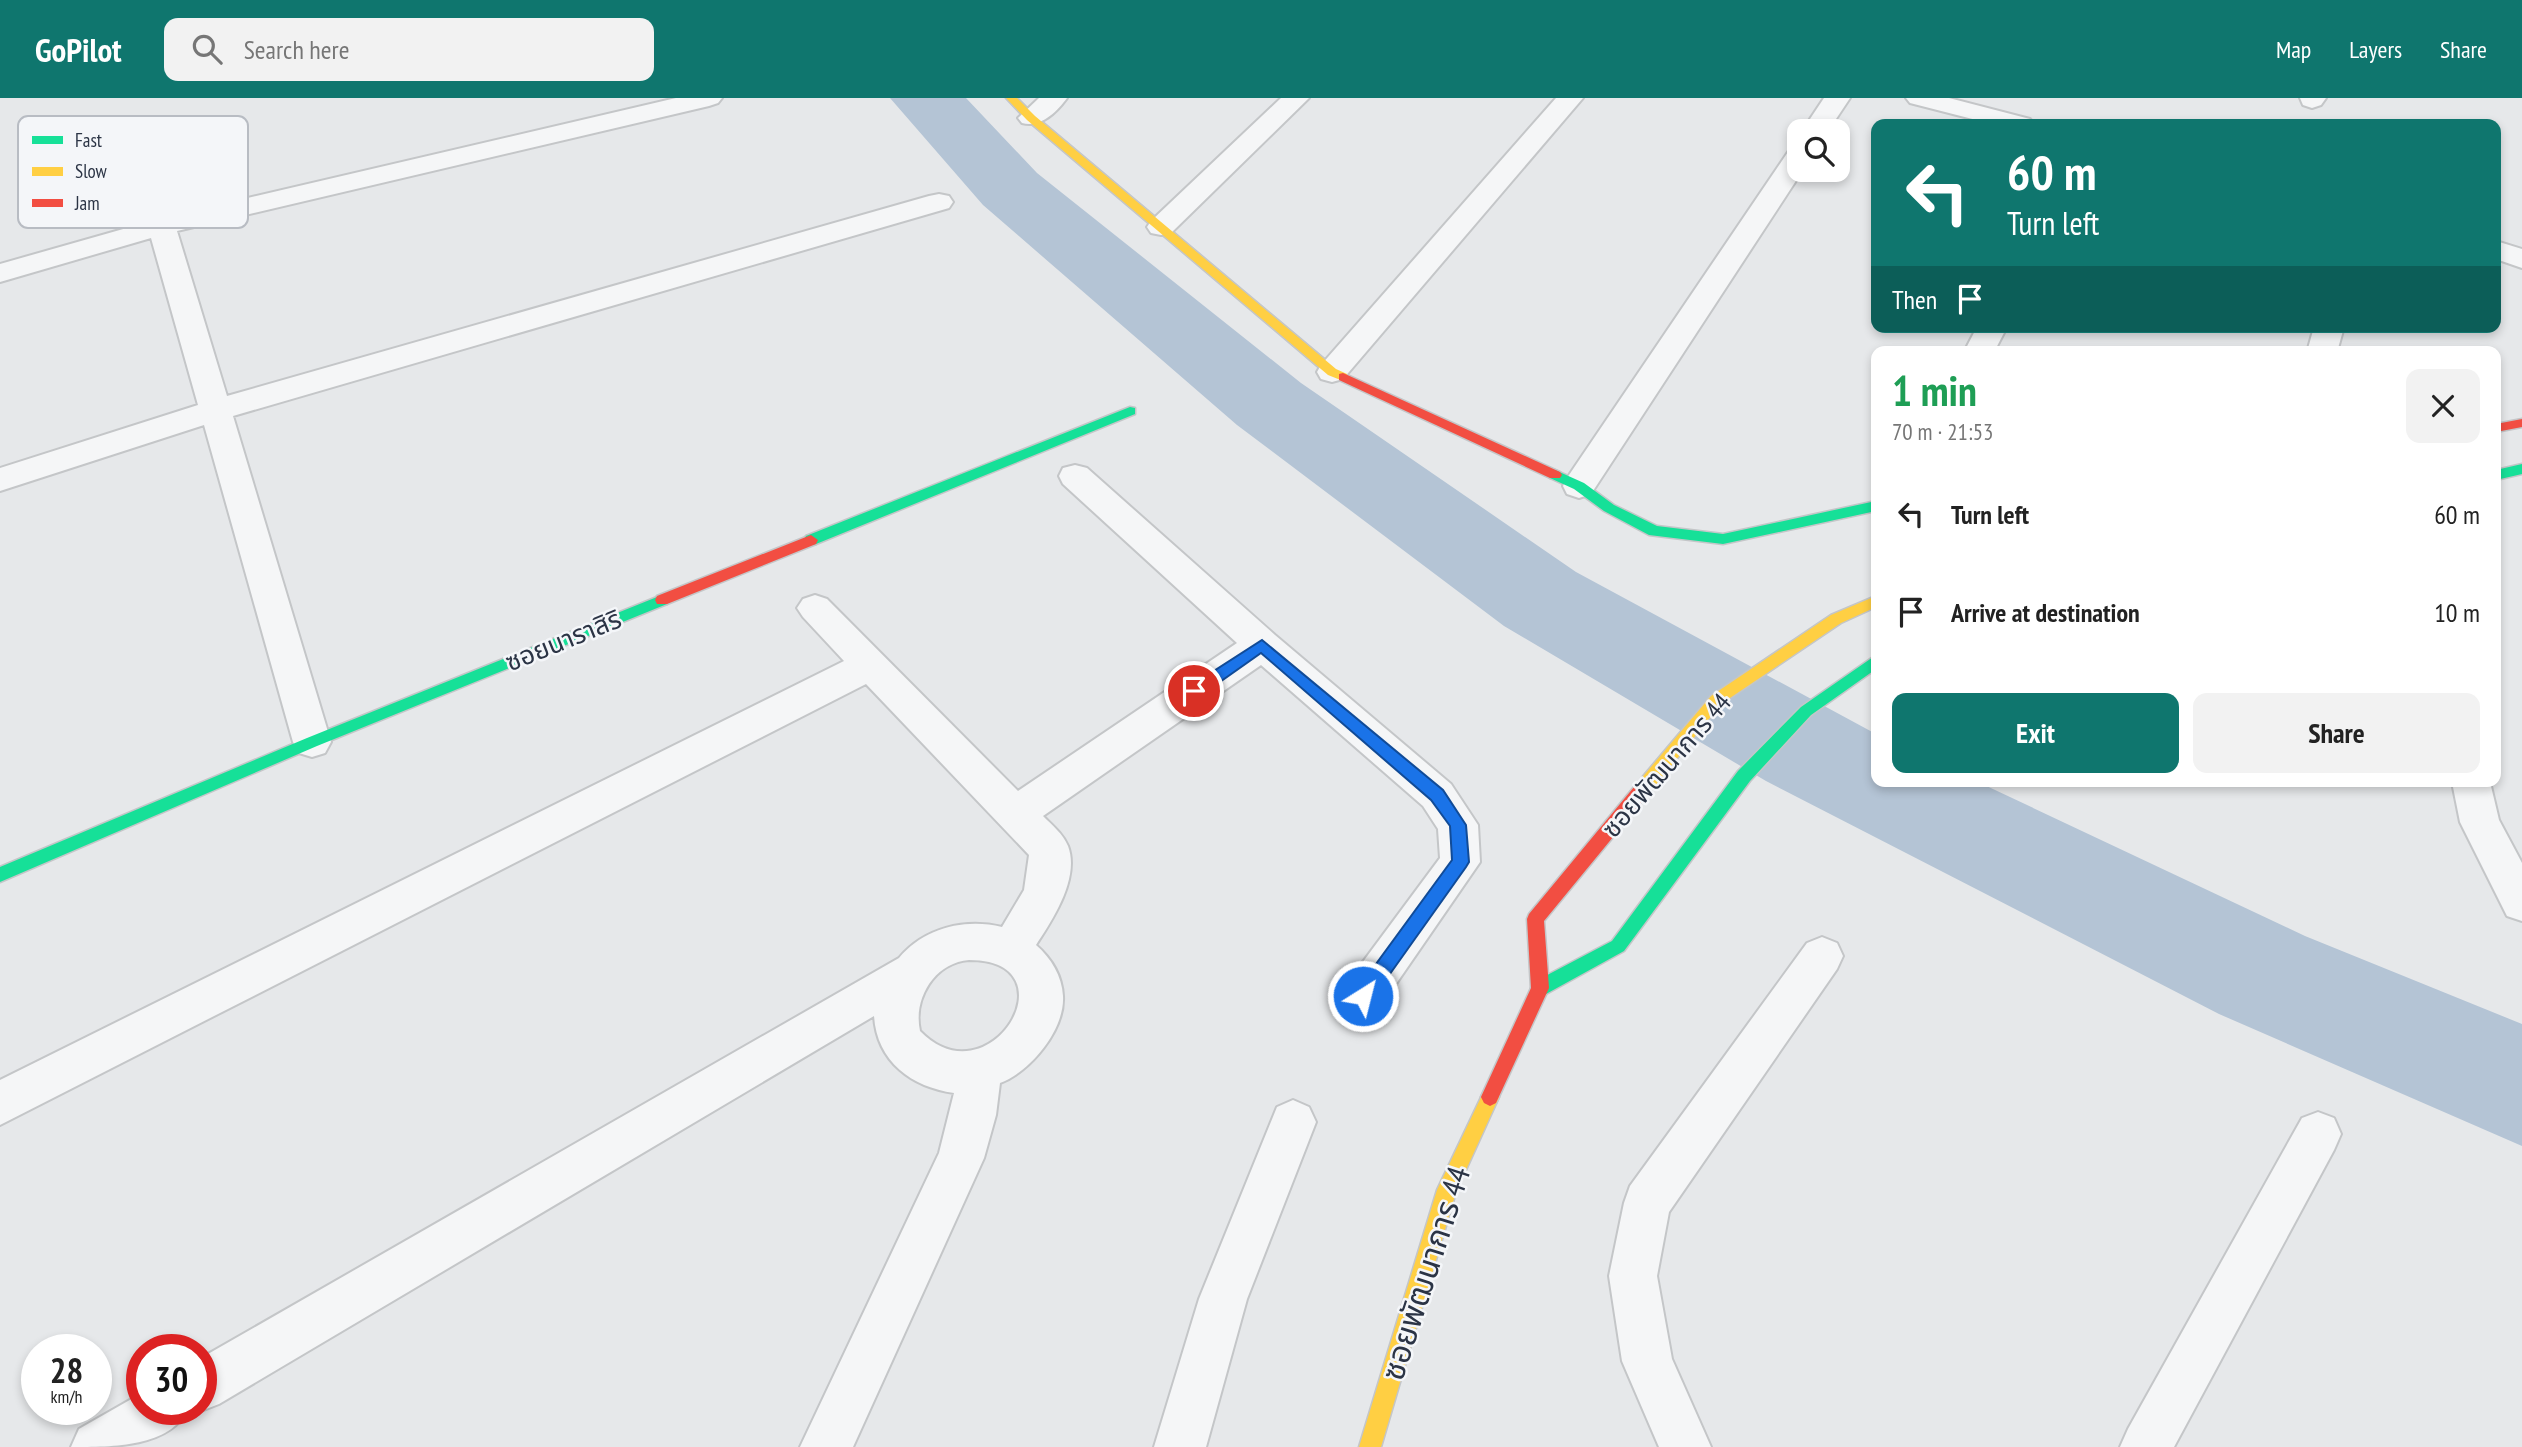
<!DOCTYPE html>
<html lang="en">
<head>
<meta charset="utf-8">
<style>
	body { margin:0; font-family:"PT Sans Narrow","Noto Sans Thai",sans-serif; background:#f2f2f2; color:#222; height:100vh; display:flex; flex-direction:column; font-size:26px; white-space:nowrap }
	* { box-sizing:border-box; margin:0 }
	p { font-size:23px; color:#767676 }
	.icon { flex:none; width:38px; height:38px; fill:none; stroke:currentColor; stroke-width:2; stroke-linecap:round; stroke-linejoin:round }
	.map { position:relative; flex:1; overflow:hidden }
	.sheet { position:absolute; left:1871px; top:248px; width:630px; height:441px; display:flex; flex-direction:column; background:#fff; border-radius:14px; box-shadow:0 4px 10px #0003 }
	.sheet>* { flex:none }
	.top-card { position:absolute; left:1871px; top:21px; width:630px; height:214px; border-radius:14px; box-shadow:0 4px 10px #0003; background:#0f766e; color:#fff; overflow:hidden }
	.buttons { position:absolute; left:1787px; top:21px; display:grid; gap:14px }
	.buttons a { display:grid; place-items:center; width:63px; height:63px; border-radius:14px; background:#fff; box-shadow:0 4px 10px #0003; font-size:35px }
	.speed { position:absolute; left:21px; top:1236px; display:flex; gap:14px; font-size:35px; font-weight:700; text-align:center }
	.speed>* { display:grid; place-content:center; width:91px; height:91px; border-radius:50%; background:#fff; box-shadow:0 4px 10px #0003; line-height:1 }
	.speed small { font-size:18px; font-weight:400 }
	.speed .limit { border:10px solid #d22; background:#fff; color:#111 }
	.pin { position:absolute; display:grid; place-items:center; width:60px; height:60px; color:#fff; margin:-30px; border:4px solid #fff; border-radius:50%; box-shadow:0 2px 7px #0007 }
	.me { position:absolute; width:77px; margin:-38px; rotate:36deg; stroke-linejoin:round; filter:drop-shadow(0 0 5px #0008) }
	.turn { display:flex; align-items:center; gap:24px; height:147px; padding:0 21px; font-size:32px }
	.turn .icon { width:91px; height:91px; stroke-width:2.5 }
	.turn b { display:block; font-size:49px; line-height:60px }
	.then { display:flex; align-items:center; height:66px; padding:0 21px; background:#0003; gap:14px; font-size:26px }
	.round { display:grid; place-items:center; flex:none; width:74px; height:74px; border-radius:14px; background:#f2f2f2 }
	.overview { display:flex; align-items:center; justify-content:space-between; height:119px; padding:0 21px }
	h1 { font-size:42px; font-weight:700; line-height:52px; color:#1e9e55 }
	.primary-button { display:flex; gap:14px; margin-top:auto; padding:14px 21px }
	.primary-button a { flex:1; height:80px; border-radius:14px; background:#0f766e; color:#fff; font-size:28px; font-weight:700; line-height:80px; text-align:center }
	.primary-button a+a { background:#f2f2f2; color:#222 }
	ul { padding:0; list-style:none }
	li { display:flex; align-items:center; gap:21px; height:98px; padding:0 21px }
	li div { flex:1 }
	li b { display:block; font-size:26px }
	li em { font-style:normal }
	header { display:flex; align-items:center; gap:42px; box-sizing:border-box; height:98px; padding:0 35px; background:#0f766e; color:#fff }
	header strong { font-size:33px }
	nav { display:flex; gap:38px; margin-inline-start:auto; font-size:24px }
	.search { width:490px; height:63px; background:#f2f2f2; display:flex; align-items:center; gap:18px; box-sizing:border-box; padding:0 24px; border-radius:14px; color:#767676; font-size:26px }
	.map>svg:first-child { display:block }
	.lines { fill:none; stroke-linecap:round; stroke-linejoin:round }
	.river { fill:#b4c4d5; fill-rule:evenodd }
	.street-casing { stroke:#c4c6c8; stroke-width:4 }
	.fast-casing { stroke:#c4c6c8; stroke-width:3 }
	.slow-casing { stroke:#c4c6c8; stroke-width:3 }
	.jam-casing { stroke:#c4c6c8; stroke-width:3 }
	.street { fill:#f5f6f7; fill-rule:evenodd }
	.fast { fill:#16e098; fill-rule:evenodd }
	.slow { fill:#ffcf43; fill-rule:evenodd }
	.jam { fill:#f24e42; fill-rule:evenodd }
	.route { fill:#1a73e8; stroke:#114b97; stroke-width:2 }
	.labels { text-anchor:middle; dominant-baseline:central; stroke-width:5; stroke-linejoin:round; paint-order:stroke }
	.street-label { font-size:26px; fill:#2b3445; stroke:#f4f6f9 }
	.near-street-label { font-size:32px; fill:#2b3445; stroke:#f4f6f9 }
	.key { fill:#f4f6f9; stroke:#b8bcc3; stroke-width:2 }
	.key-label { font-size:19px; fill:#2b3445 }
</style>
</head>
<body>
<header>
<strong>GoPilot</strong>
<div class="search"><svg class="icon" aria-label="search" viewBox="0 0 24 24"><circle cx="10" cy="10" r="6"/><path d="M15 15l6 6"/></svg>Search here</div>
<nav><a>Map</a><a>Layers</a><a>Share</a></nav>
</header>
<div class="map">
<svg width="2522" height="1349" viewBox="0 0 2522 1349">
	<rect width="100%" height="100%" fill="#e6e8ea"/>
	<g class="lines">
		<path class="river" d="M890,0H966L1037,75L1301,285L1576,474L1876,636V684H1978L2305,838L2522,926V1048L2219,916L1766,683L1504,528L1237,327L983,107Z"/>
		<g class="street-casing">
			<path id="street" d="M676,0H722L718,5L709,8L177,133L227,298L929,98L939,96L949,98L953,104L949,110L233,318L331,644L325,655L312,659L299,655L293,644L204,327L0,393V370L198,307L151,140L0,184V166L162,120Z
				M1039,0H1067C1056,15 1040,30 1022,25L1018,20Z
				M1281,0H1309L1171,135L1161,137L1151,135L1147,129L1151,123Z
				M1556,0H1583L1343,281L1332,284L1321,281L1317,274L1321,267Z
				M1824,0H1850L1828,33H1802Z
				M1906,0H1949L2030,21L2034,26H1992L1910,5Z
				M2300,0H2326L2321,7L2312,10L2303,7Z
				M1799,49V72H1803L1591,396L1579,400L1567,396L1563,388L1567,380L1790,51Z
				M2496,143L2522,151V170L2496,161Z
				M1977,229H2007L1994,254H1964Z
				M2314,229H2344L2337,254H2307Z
				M1075,367L1087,370L1275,537L1451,686L1478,727L1480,764L1378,912L1363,918L1348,912L1342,898L1348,884L1440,760L1438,731L1423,708L1261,567L1043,718C1052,727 1063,736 1068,748C1080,780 1053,821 1036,847C1051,860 1062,878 1063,898C1065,932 1030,974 1000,985L996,1017L984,1060L853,1349H800L939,1055L954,995C912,989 877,964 874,918L219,1306L201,1313L195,1311H201V1260L899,860C924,830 965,820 1002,829L1024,792L1029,757L866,586L0,1027V982L844,563L803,519L797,510L803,501L815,497L827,501L1018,693L1237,545L1063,386L1059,378L1063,370ZM969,862C1075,862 990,1005 920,933C913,901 934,865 969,862Z
				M2452,684H2490L2499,722L2522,765V823L2507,818L2460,724Z
				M1822,839L1837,845L1843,858L1837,871L1669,1114L1657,1178L1672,1261L1711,1349H1659L1622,1263L1609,1178L1624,1105L1630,1088L1807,845Z
				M1293,1002L1309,1009L1316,1024L1247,1201L1206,1349H1154L1199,1201L1277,1009Z
				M2318,1014L2334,1020L2341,1036L2334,1052L2174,1349H2120L2128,1331L2302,1020Z
				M142,1295V1311H188C170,1349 114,1349 71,1349L79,1331Z"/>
		</g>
		<g class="fast-casing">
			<path id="fast" d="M1130,309L1135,310V316L816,446L811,447L804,442L806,438Z
				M2522,366V376L2496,382V372Z
				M1555,372L1584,385L1614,407L1657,428L1723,436L1876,403V413L1723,446L1649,437L1604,413L1574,391L1550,380L1548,377Z
				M662,497L669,502L667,506L317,648L0,784V769L307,640Z
				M1876,557V571L1811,617L1750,683L1624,853L1546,896L1540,898L1534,896L1531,890L1534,884L1612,843L1738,673L1801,609Z"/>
		</g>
		<g class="slow-casing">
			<path id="slow" d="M1006,0H1017L1035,18L1336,271L1347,276V282L1343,283L1328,277L1027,22Z
				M1876,498V509L1841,525L1721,606L1646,699H1634L1632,694L1634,689L1711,598L1831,517Z
				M1490,990L1496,993L1499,999L1456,1094L1381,1349H1359L1437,1092L1484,993Z"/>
		</g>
		<g class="jam-casing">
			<path id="jam" d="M1343,275L1560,374L1562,377L1560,380H1550L1339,282V276Z
				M2522,321V329L2496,334V326Z
				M811,437L818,442L816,446L667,506H657L655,502L657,498Z
				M1640,687L1646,689L1648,694L1646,699L1544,823L1549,890L1496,1005L1490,1008L1484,1005L1481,999L1531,890L1527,821L1529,816L1634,689Z"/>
		</g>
		<use href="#street" class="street"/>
		<use href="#fast" class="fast"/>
		<use href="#slow" class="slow"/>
		<use href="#jam" class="jam"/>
	</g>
	<path class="route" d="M1262,542L1443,692L1466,727L1469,764L1466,769L1370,904L1363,906L1357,904L1355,898L1357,892L1452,762L1450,728L1431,702L1261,555L1200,598H1189L1187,593L1189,589Z"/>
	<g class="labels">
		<g class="street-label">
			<text transform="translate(563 542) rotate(-22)">ซอยนาราสิริ</text>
			<text transform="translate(1666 667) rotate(-49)">ซอยพัฒนาการ 44</text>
		</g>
		<g class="near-street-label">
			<text transform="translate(1425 1175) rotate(-72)">ซอยพัฒนาการ 44</text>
		</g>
	</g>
	<rect x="18" y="18" width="230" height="112" rx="10" class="key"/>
	<rect x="32" y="38" width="31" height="8" fill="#16e098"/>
	<rect x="32" y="69" width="31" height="9" fill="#ffcf43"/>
	<rect x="32" y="101" width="31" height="8" fill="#f24e42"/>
	<g class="key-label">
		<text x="75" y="49">Fast</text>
		<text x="75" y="80">Slow</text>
		<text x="75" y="112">Jam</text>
	</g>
</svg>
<div class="buttons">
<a><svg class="icon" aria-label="search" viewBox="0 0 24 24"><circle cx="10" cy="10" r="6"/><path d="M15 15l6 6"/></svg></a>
</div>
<div class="speed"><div>28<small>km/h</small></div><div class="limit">30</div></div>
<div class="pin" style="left:1194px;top:593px;background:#d93025"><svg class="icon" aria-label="arrive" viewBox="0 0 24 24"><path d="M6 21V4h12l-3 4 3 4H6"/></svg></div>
<svg class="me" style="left:1363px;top:898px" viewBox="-20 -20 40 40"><circle r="17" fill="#1a73e8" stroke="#fff" stroke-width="3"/><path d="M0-11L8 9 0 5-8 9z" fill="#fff"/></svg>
<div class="top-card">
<div class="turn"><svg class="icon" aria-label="left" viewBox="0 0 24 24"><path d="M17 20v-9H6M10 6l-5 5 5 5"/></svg><div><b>60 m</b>Turn left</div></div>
<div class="then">Then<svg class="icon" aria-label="arrive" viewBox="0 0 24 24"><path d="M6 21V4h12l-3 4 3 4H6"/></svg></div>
</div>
<section class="sheet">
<div class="overview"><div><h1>1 min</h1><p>70 m · 21:53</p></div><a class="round"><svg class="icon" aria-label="close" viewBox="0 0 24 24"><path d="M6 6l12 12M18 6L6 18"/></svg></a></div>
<ul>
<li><svg class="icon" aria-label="left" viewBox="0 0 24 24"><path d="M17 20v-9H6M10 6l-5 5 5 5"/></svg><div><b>Turn left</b></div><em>60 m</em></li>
<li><svg class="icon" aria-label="arrive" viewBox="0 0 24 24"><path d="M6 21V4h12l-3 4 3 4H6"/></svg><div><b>Arrive at destination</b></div><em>10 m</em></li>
</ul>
<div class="primary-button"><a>Exit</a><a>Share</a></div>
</section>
</div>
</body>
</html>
